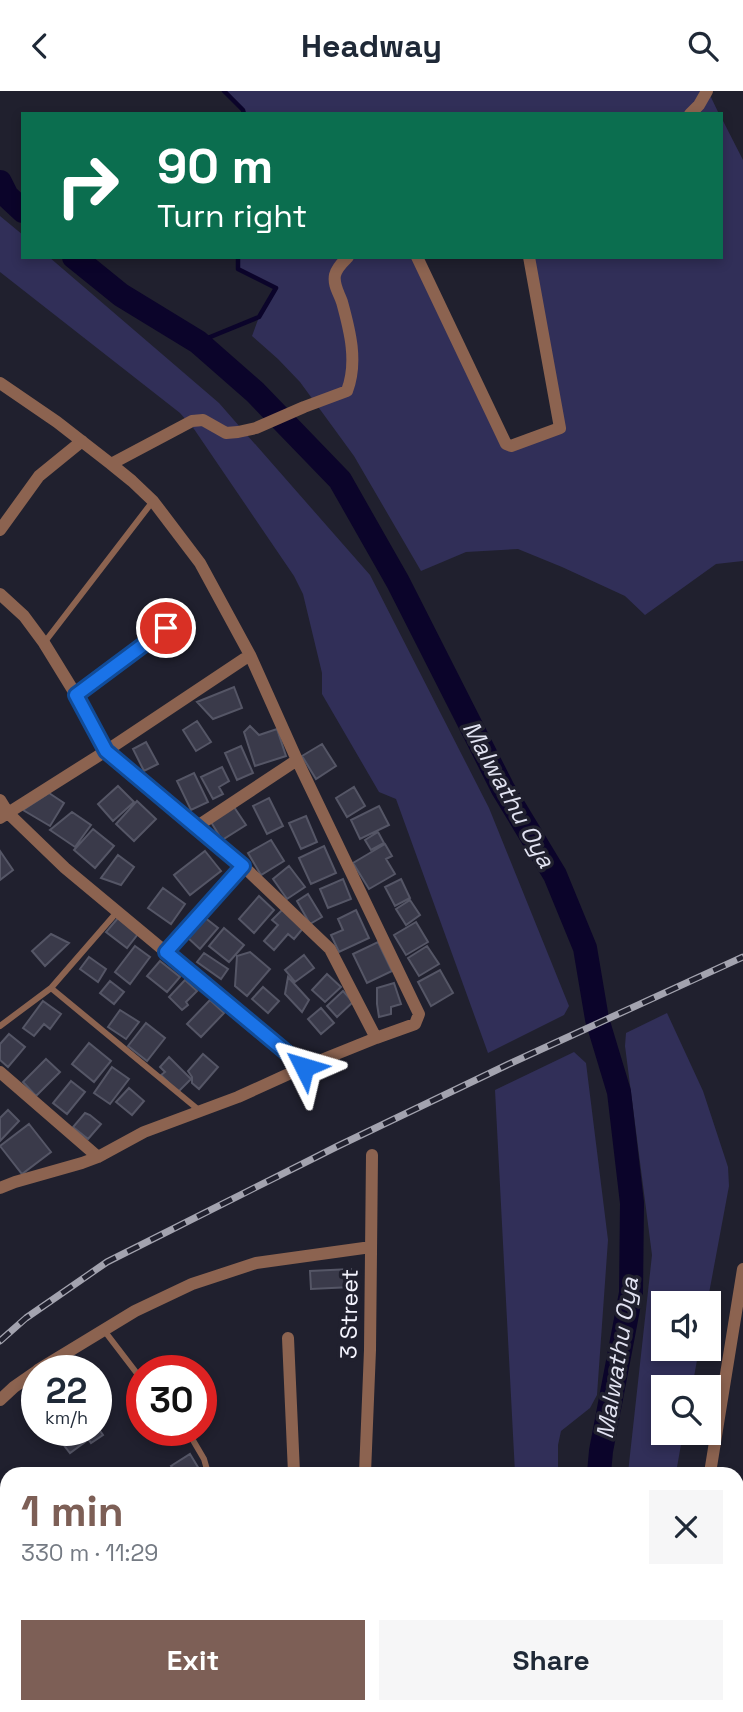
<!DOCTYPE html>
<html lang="en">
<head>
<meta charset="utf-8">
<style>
	body { margin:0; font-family:"Space Grotesk",sans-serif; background:#f6f6f7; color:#1f2937; height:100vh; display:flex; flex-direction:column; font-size:26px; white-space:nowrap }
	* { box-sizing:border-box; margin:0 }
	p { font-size:23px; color:#747a83 }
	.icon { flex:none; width:38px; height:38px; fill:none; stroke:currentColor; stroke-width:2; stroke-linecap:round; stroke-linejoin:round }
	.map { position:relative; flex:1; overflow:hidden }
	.sheet { position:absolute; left:0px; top:1376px; width:744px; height:247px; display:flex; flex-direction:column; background:#fff; border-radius:21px 21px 0 0; box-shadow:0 4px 10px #0003 }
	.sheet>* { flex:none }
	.hud { position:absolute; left:21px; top:21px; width:702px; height:147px; border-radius:0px; box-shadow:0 4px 10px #0003; background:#0b6e4f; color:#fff; overflow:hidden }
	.controls { position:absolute; left:651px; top:1200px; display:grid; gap:14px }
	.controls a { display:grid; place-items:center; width:70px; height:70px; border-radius:0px; background:#fff; box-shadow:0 4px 10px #0003; font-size:35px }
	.speed { position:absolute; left:21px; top:1264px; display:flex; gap:14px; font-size:35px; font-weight:700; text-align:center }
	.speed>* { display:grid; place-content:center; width:91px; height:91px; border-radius:50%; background:#fff; box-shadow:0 4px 10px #0003; line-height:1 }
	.speed small { font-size:18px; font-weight:400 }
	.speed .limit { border:10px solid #d22; background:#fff; color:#111 }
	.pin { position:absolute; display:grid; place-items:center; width:60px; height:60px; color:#fff; margin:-30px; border:4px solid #fff; border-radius:50%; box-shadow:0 2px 7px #0007 }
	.me { position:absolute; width:77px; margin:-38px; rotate:310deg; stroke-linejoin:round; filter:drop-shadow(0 0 5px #0008) }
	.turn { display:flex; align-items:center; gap:24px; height:147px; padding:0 21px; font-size:32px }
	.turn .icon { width:91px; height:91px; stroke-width:2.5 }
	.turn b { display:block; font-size:49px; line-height:60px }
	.round { display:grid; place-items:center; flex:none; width:74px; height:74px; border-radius:0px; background:#f6f6f7 }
	.headline { display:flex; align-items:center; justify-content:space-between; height:119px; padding:0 21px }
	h1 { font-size:42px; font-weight:700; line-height:52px; color:#7d5f56 }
	.button { display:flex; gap:14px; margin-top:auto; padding:14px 21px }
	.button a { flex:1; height:80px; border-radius:0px; background:#7d5f56; color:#fff; font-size:28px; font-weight:700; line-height:80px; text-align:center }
	.button a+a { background:#f6f6f7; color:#1f2937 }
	header { display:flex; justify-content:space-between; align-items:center; height:91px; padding:0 21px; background:#fff; font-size:32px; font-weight:700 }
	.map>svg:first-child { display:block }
	.green { fill:#312f58 }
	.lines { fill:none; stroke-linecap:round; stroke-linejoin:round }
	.stream { stroke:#0b042a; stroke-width:4.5 }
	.river { stroke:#0b042a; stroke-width:24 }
	.building { fill:#3a3a4a; stroke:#555666; stroke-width:2 }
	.lane { stroke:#8c6350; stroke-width:6 }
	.street { stroke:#8c6350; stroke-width:12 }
	.rail-casing { stroke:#a3a3af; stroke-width:7 }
	.rail { stroke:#20202e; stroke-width:4.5; stroke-dasharray:13; stroke-linecap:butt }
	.route-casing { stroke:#114b97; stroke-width:18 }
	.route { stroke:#1a73e8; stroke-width:12 }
	.labels { text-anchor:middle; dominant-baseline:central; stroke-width:7; stroke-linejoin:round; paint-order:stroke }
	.street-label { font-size:23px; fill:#f4f4fe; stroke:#20202e }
	.water-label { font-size:24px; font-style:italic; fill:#e2e3f2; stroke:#20202e }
</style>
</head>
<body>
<header><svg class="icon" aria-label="back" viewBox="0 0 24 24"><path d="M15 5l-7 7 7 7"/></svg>Headway<svg class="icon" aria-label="search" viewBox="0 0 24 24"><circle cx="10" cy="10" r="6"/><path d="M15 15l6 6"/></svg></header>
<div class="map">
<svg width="743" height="1621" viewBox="0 0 743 1621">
	<rect width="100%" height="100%" fill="#20202e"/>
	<path class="green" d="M224,0H708L719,23H244L243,19Z
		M721,26L743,69V470L716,473L645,524L625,505L562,476L518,458L466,461L421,480L354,365L300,291L278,268L252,245L259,226L276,197L238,178V166H417L506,353L560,336L529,166H721Z
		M0,125L23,144V166H49L219,312L370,484L489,717L569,915L564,924L488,962L396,708L379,701L322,603V582L303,503L294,485L194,338L180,322L0,181Z
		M667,922L703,1000L728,1076L729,1095L707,1213H663V1258H699L692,1297H663V1342H683L676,1382H628L652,1164L625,955L626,942Z
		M574,961L586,972L608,1149L597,1304L590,1317L561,1340L558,1354V1382H515L495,999Z
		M214,1615H327L326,1621H207Z
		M518,1615H574V1621H518Z
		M615,1615H671V1621H615Z"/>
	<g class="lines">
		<path class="stream" d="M224,0L243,19L244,23
			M198,251L259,226L276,197L238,178V166"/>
		<path class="river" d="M0,91L7,105L23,120
			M74,166L121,204L198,251L255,301L340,389L398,491L503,698L555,784L585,857L597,928L619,1001L632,1112L631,1202L601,1360L599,1382
			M595,1615V1621"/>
	</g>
	<path class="building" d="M234,596L242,617L213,628L197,611Z
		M197,630L211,651L196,660L183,639Z
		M250,635L259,644L277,638L286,665L255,675L244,641Z
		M146,651L158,673L144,680L133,658Z
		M322,653L336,675L316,688L302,665Z
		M241,655L253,682L237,689L225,662Z
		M222,676L229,690L219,696L223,703L213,708L201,686Z
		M194,682L208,711L191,719L177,690Z
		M118,695L134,711L113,730L98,713Z
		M354,696L365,715L347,726L336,707Z
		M49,702L64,712L50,735L23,719Z
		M269,707L283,735L267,743L253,715Z
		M137,710L156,728L134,750L116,733Z
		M379,715L389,734L360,748L351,729Z
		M234,716L246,734L222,749L211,731Z
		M72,721L91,734L75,756L50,739Z
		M306,725L317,751L301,758L289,732Z
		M93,738L114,755L95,777L74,759Z
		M378,741L384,752L371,759L365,749Z
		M271,749L284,770L261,784L248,762Z
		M385,753L392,765L386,768L395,783L369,798L353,772Z
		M324,755L336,782L311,793L299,767Z
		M0,760L13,779L0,789Z
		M205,760L221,780L190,804L174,784Z
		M118,764L134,776L121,794L101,787Z
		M289,775L305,796L287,808L273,788Z
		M343,788L351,808L328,817L320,798Z
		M401,788L410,807L395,815L385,796Z
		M163,797L185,813L171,833L148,817Z
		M308,803L322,826L310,833L297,810Z
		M259,805L274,819L254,842L239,828Z
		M410,809L420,824L406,834L396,818Z
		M283,818L304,836L294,848L288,843L274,859L264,850L278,834L272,829Z
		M356,819L369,847L339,861L331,844L343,839L338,828Z
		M204,826L218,837L200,858L187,846Z
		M118,827L138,843L127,857L106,841Z
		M416,831L428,851L406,864L394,844Z
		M224,837L244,854L229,871L209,855Z
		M51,843L69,852L45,875L32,860Z
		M378,851L392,880L367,892L353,863Z
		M135,855L150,866L130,893L115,881Z
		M427,855L439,873L419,885L408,867Z
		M250,861L270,878L247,905L235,895L237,865Z
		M204,862L228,878L221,888L197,871Z
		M304,864L314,877L295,891L285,879Z
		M89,866L106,878L98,891L80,878Z
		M160,870L180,886L167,901L147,885Z
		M440,879L453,902L431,915L418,891Z
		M327,883L341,896L325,911L312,899Z
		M288,886L309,909L302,921L285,903Z
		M185,889L197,900L186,911L188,914L182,919L169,906Z
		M110,890L124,901L114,913L100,902Z
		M394,892L401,913L391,916V923L379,926L377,913V897Z
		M263,896L279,910L268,922L252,908Z
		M343,900L353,911L337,926L327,915Z
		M210,909L224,922L201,946L187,933Z
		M43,910L61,923L50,938L44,933L34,945L23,937Z
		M321,917L334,932L321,943L308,928Z
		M120,919L139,931L126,948L108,936Z
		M146,932L165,947L147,970L128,955Z
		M9,943L25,956L8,976L0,969V953Z
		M89,952L111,970L94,991L72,973Z
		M203,963L218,976L199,998L192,992V986L188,980Z
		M169,966L191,988L178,1001L161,984L165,981L160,976Z
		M46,968L60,981L36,1005L23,991Z
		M112,976L129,988L110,1013L94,1002Z
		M71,990L85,1001L67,1023L53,1012Z
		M129,997L144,1010L132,1024L116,1011Z
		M8,1019L19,1030L0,1050V1027Z
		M85,1022L90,1024L101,1033L88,1048L73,1036Z
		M29,1033L51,1061L22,1083L0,1055Z
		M351,1178L352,1196L311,1198L310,1180Z
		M96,1334L103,1344L91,1352L82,1339H96Z
		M52,1339H75L85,1351L70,1362Z
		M190,1363L199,1378L192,1382H176L171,1375Z"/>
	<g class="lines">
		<path class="lane" d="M44,552L153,410
			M76,604L166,537
			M51,897L200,1020
			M0,935L51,897L117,821
			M103,1238L142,1289
			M187,1339L204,1368L208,1382
			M106,1615L114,1621
			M361,1615V1621
			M316,1621L327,1615"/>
		<path class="street" d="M690,23L699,14L707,0
			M417,166L506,353L511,355L560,337L529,166
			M0,292L57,331L111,373L192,330L203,329L226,342L238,341L256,337L304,316L347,300C358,271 350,240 342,211C339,202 333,194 335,184C337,176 343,171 348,166
			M0,439L39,385L82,350
			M0,503L24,525L44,552L76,604L106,660L243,775L330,858L376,947
			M0,709L8,722L65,777L304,976L376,947L415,933L419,923L297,669L250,564
			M0,727L106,660L250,564L200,472L153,410L132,390L111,373
			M196,736L297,669
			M165,861L243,775
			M0,981L98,1066
			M0,1097L15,1091L82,1072L98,1066L144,1041L238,1006L304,976
			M288,1247L294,1382
			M38,1279L135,1220L192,1193L256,1172L371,1156
			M0,1309L14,1296L37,1280
			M365,1382L370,1259L372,1064
			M710,1382L743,1178
			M0,1430L7,1422
			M737,1451L743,1452
			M0,1579L7,1572
			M386,1615V1621
			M168,1621L176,1615
			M716,1621V1615"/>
		<g class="rail-casing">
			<path id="rail" d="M0,1250L26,1227L107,1171L338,1055L509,973L743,866"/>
		</g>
		<use href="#rail" class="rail"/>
	</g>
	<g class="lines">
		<g class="route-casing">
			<path id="route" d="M166,537L76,604L106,660L243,775L166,861L304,976"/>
		</g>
		<use href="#route" class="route"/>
	</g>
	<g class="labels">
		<g class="street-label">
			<text transform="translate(349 1223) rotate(-89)">3 Street</text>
		</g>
		<g class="water-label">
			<text transform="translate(509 703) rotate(61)">Malwathu Oya</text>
			<text transform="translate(617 1267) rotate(-81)">Malwathu Oya</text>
		</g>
	</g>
</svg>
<div class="controls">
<a><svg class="icon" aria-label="sound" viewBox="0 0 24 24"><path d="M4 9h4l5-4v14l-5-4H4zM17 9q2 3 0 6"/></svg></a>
<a><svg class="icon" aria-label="search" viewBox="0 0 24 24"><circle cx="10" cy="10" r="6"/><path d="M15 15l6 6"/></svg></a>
</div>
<div class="speed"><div>22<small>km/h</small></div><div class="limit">30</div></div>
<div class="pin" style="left:166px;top:537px;background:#d93025"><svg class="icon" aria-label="arrive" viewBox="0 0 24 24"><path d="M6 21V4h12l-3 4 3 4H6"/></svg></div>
<svg class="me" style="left:304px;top:976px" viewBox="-20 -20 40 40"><path d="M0-17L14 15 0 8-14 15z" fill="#1a73e8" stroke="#fff" stroke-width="4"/></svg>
<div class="hud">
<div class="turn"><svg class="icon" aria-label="right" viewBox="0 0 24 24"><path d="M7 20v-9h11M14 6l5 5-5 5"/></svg><div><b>90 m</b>Turn right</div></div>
</div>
<section class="sheet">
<div class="headline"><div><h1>1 min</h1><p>330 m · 11:29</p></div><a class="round"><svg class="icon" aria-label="close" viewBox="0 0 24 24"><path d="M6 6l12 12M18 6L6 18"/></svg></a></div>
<div class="button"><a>Exit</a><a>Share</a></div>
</section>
</div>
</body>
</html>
